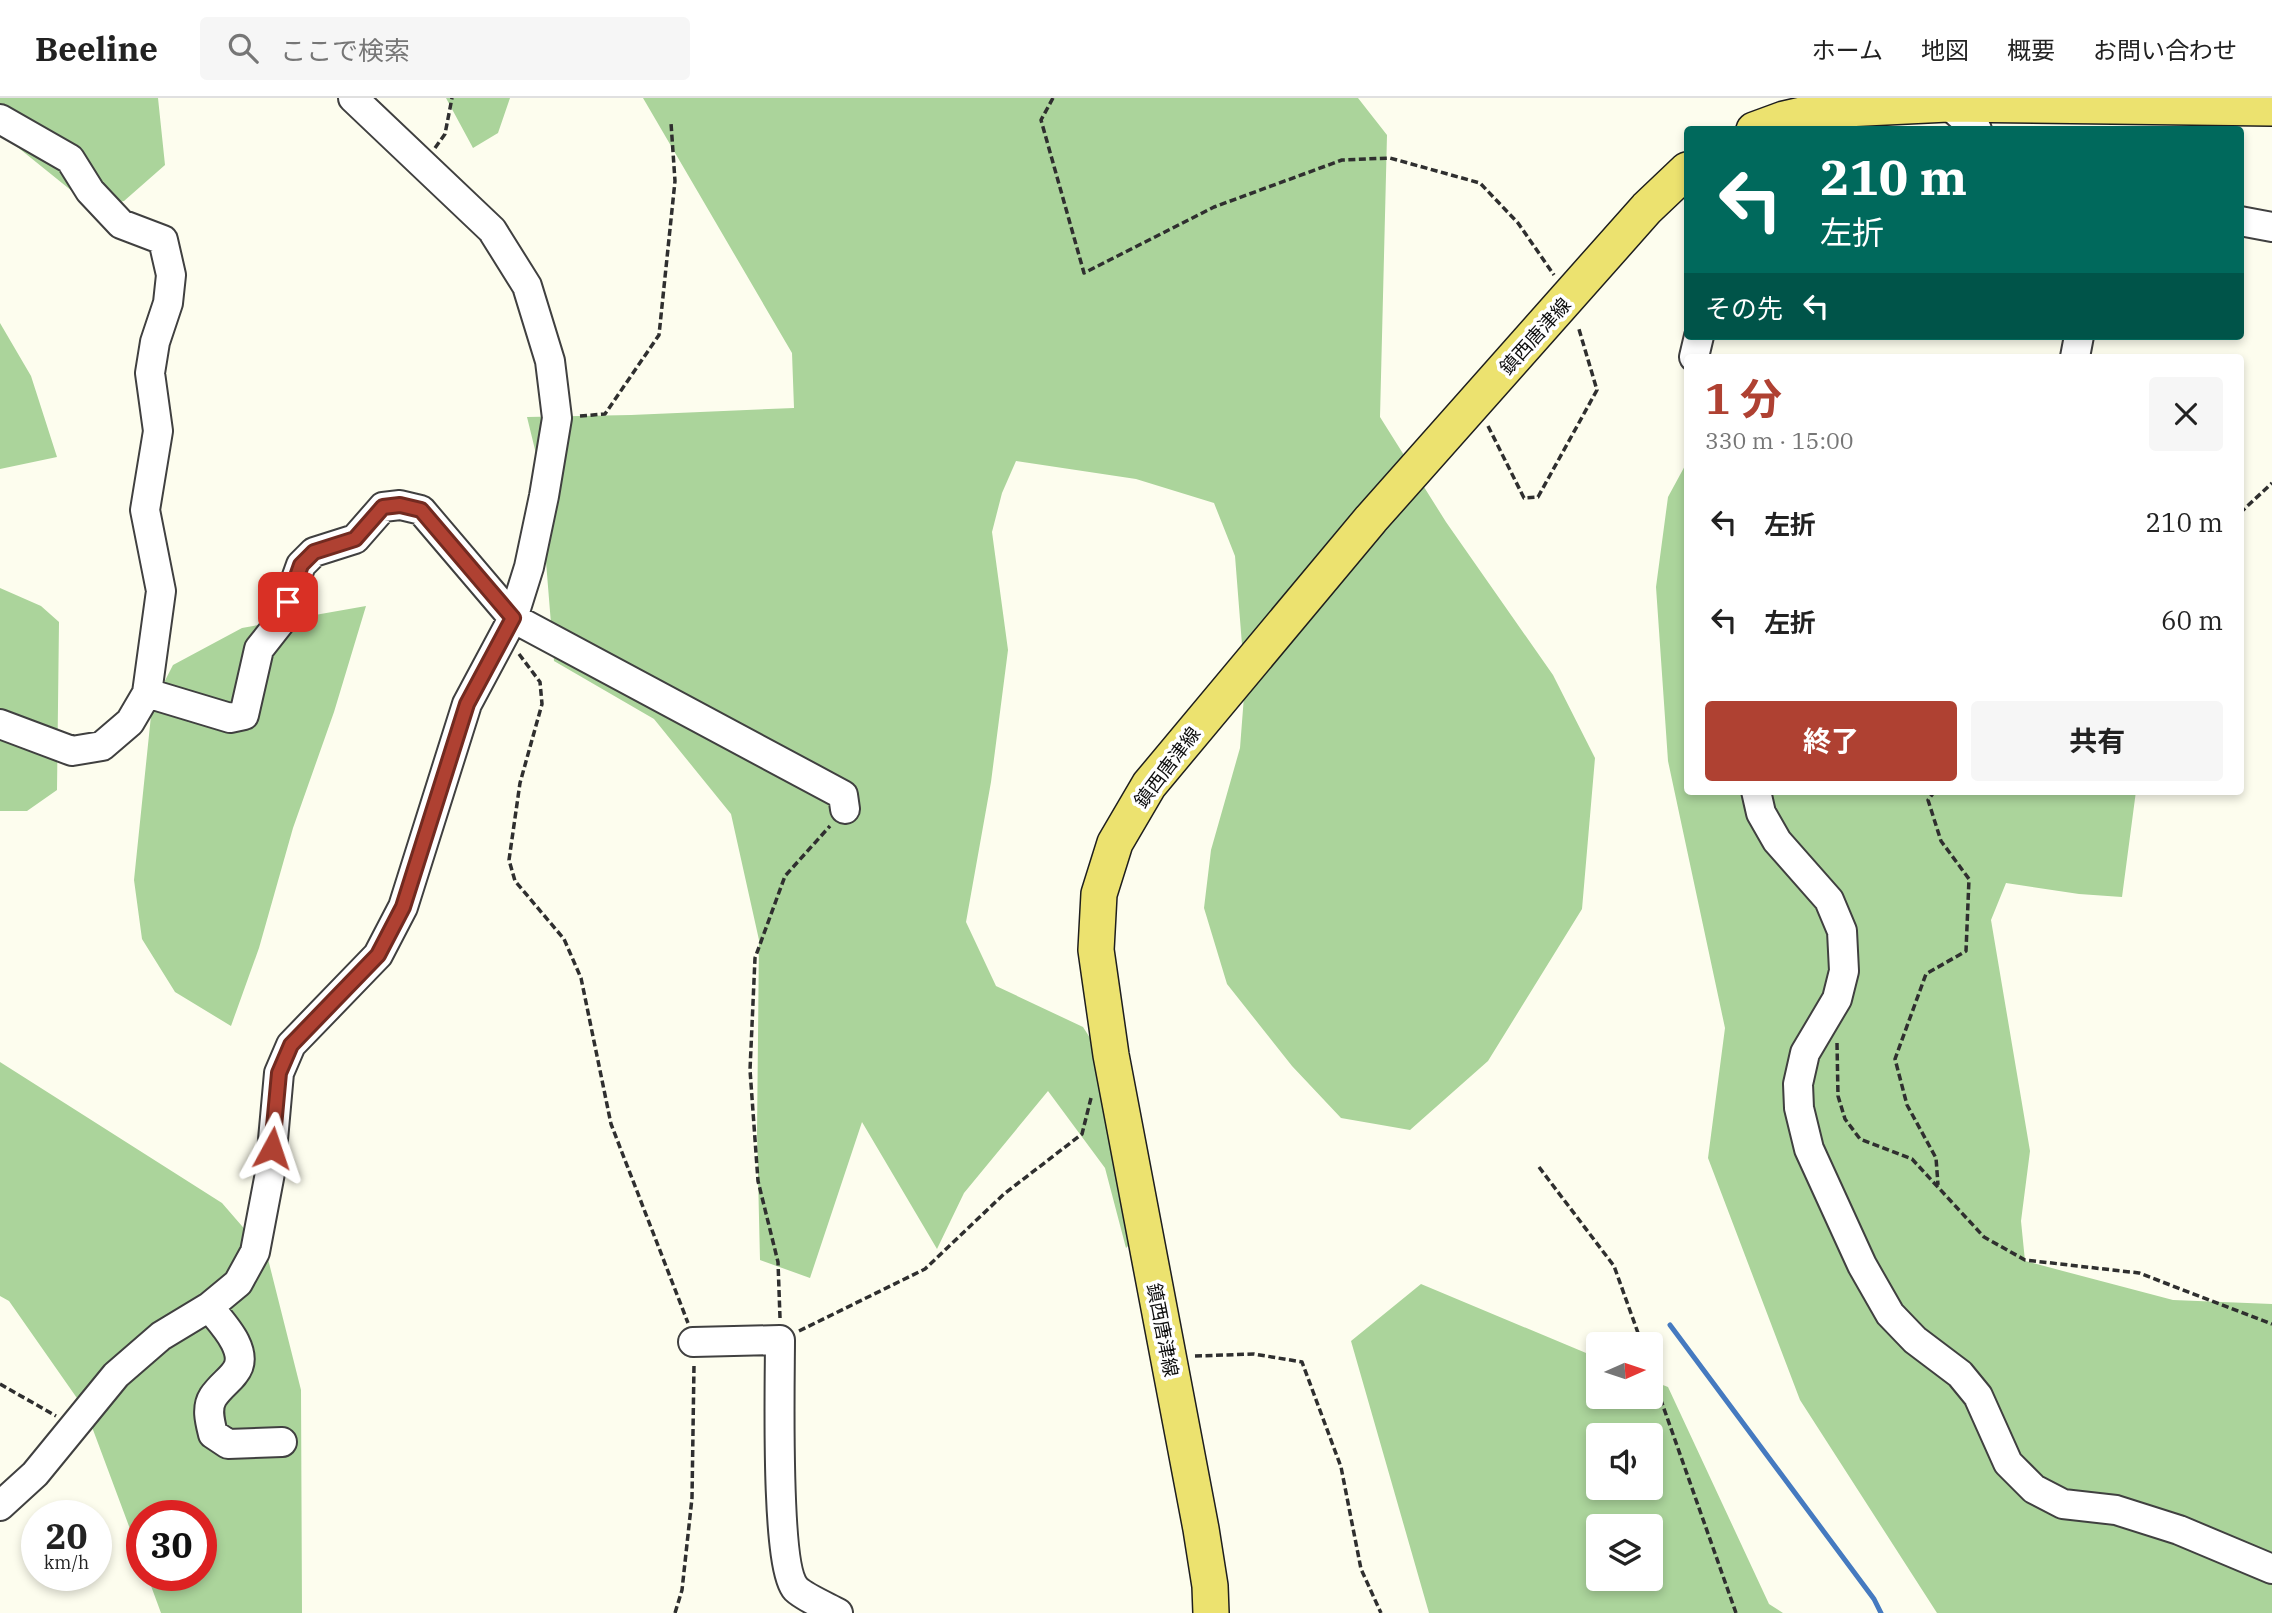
<!DOCTYPE html>
<html lang="ja">
<head>
<meta charset="utf-8">
<style>
	body { margin:0; font-family:"IBM Plex Serif","Noto Sans JP",serif; background:#f6f6f6; color:#222; height:100vh; display:flex; flex-direction:column; font-size:26px; white-space:nowrap }
	* { box-sizing:border-box; margin:0 }
	p { font-size:23px; color:#767676 }
	.icon { flex:none; width:38px; height:38px; fill:none; stroke:currentColor; stroke-width:2; stroke-linecap:round; stroke-linejoin:round }
	.map { position:relative; flex:1; overflow:hidden }
	.side { position:absolute; left:1684px; top:256px; width:560px; height:441px; display:flex; flex-direction:column; background:#fff; border-radius:7px; box-shadow:0 4px 10px #0003 }
	.side>* { flex:none }
	.guide { position:absolute; left:1684px; top:28px; width:560px; height:214px; border-radius:7px; box-shadow:0 4px 10px #0003; background:#00695c; color:#fff; overflow:hidden }
	.needle { width:46px; rotate:87deg }
	.fabs { position:absolute; left:1586px; top:1234px; display:grid; gap:14px }
	.fabs a { display:grid; place-items:center; width:77px; height:77px; border-radius:7px; background:#fff; box-shadow:0 4px 10px #0003; font-size:35px }
	.speed { position:absolute; left:21px; top:1402px; display:flex; gap:14px; font-size:35px; font-weight:700; text-align:center }
	.speed>* { display:grid; place-content:center; width:91px; height:91px; border-radius:50%; background:#fff; box-shadow:0 4px 10px #0003; line-height:1 }
	.speed small { font-size:18px; font-weight:400 }
	.speed .limit { border:10px solid #d22; background:#fff; color:#111 }
	.pin { position:absolute; display:grid; place-items:center; width:60px; height:60px; color:#fff; margin:-30px; border-radius:14px; box-shadow:0 4px 10px #0006 }
	.me { position:absolute; width:77px; margin:-38px; rotate:5deg; stroke-linejoin:round; filter:drop-shadow(0 0 5px #0008) }
	.turn { display:flex; align-items:center; gap:24px; height:147px; padding:0 21px; font-size:32px }
	.turn .icon { width:91px; height:91px; stroke-width:2.5 }
	.turn b { display:block; font-size:49px; line-height:60px }
	.then { display:flex; align-items:center; height:66px; padding:0 21px; background:#0003; gap:14px; font-size:26px }
	.round { display:grid; place-items:center; flex:none; width:74px; height:74px; border-radius:7px; background:#f6f6f6 }
	.summary { display:flex; align-items:center; justify-content:space-between; height:119px; padding:0 21px }
	h1 { font-size:42px; font-weight:700; line-height:52px; color:#af4132 }
	.action { display:flex; gap:14px; margin-top:auto; padding:14px 21px }
	.action a { flex:1; height:80px; border-radius:7px; background:#af4132; color:#fff; font-size:28px; font-weight:700; line-height:80px; text-align:center }
	.action a+a { background:#f6f6f6; color:#222 }
	ul { padding:0; list-style:none }
	li { display:flex; align-items:center; gap:21px; height:98px; padding:0 21px }
	li div { flex:1 }
	li b { display:block; font-size:26px }
	li em { font-style:normal }
	header { display:flex; align-items:center; gap:42px; box-sizing:border-box; height:98px; padding:0 35px; background:#fff; border-bottom:2px solid #e0e0e0 }
	header strong { font-size:33px }
	nav { display:flex; gap:38px; margin-inline-start:auto; font-size:24px }
	.search { width:490px; height:63px; background:#f6f6f6; display:flex; align-items:center; gap:18px; box-sizing:border-box; padding:0 24px; border-radius:7px; color:#767676; font-size:26px }
	.map>svg:first-child { display:block }
	.forest { fill:#abd49b; fill-rule:evenodd }
	.lines { fill:none; stroke-linecap:round; stroke-linejoin:round }
	.stream { stroke:#457ac0; stroke-width:5 }
	.minor-casing { stroke:#404040; stroke-width:32 }
	.major-casing { stroke:#1e1e1e; stroke-width:38 }
	.path { stroke:#2f2f2f; stroke-width:3.5; stroke-dasharray:7 3.5; stroke-linecap:butt }
	.minor { stroke:#fff; stroke-width:28 }
	.major { stroke:#ece26f; stroke-width:35 }
	.route-casing { stroke:#722a20; stroke-width:18 }
	.route { stroke:#af4132; stroke-width:12 }
	.labels { text-anchor:middle; dominant-baseline:central; stroke-width:7; stroke-linejoin:round; paint-order:stroke }
	.street-label { font-size:19px; fill:#0d0d0d; stroke:#fff }
</style>
</head>
<body>
<header>
<strong>Beeline</strong>
<div class="search"><svg class="icon" aria-label="search" viewBox="0 0 24 24"><circle cx="10" cy="10" r="6"/><path d="M15 15l6 6"/></svg>ここで検索</div>
<nav><a>ホーム</a><a>地図</a><a>概要</a><a>お問い合わせ</a></nav>
</header>
<div class="map">
<svg width="2272" height="1515" viewBox="0 0 2272 1515">
	<rect width="100%" height="100%" fill="#fdfdee"/>
	<path class="forest" d="M0,0H158L165,67L124,103L93,110L0,35Z
		M446,0H510L498,35L473,50Z
		M643,0H1358L1387,37L1380,319L1446,424L1553,577L1595,660L1582,811L1488,963L1410,1032L1341,1020L1292,968L1227,886L1204,810L1211,752L1240,650L1245,585L1235,458L1214,405L1136,381L1016,363L1002,395L992,434L1008,552L991,684L966,824L996,888L1083,929L1103,960L1135,1141L1126,1150L1105,1070L1048,993L964,1095L937,1151L862,1024L810,1180L760,1162L757,1035L759,842L731,716L654,621L554,563L538,364L527,319L631,317L794,310L792,255Z
		M0,225L31,278L57,359L0,371Z
		M1687,364V693H2136L2122,799L2079,796L2006,785L1991,822L2030,1053L2021,1123L2025,1163L2173,1202L2272,1206V1515H1937L1800,1302L1708,1060L1725,930L1668,663L1656,489L1668,399Z
		M0,490L41,508L59,524L57,692L27,713H0Z
		M366,508L334,614L293,730L259,850L231,928L175,894L142,841L134,782L152,608L173,567L242,530Z
		M0,964L222,1105L267,1157L301,1292L302,1515H161L147,1477H201V1418H142V1463L86,1313L9,1203L0,1198Z
		M1421,1186L1598,1260V1298H1650V1282L1668,1289L1769,1506L1783,1515H1429L1351,1243ZM1598,1337H1650V1390H1598ZM1598,1428H1650V1480H1598Z"/>
	<g class="lines">
		<path class="stream" d="M1670,1227L1874,1501L1881,1515"/>
		<g class="minor-casing">
			<path id="minor" d="M1948,6L1977,32
				M0,21L70,61L90,93L121,126L163,142L171,177L168,205L155,244L150,275L158,333L145,412L161,493L147,595L130,624L102,648L72,653L0,626
				M2240,123L2272,129
				M1694,259L1699,238
				M2075,259L2079,238
				M147,595L230,620L244,617L259,551L281,523L301,467L314,454L355,441L383,409L400,407L421,412L513,520L843,697L845,711
				M1756,693L1761,715L1777,743L1829,802L1842,833L1844,873L1837,901L1805,955L1798,986L1799,1010L1809,1051L1862,1167L1890,1216L1915,1242L1960,1276L1978,1298L2008,1365L2034,1391L2063,1406L2116,1412L2179,1432L2272,1471
				M209,1209C218,1220 229,1232 235,1244C250,1274 226,1279 213,1299C206,1310 210,1324 213,1336L228,1346L282,1344
				M693,1244L780,1242C780,1282 775,1468 796,1491C804,1499 827,1509 838,1515
				M0,1408L35,1376L116,1277L161,1238L209,1209L238,1185L255,1154L270,1075L279,975L291,947L378,857L403,809L467,606L513,520L529,469L544,398L557,320L550,263L527,188L492,132L353,0"/>
		</g>
		<g class="major-casing">
			<path id="major" d="M1754,32L1784,21L1824,12L1948,6L2272,10
				M1211,1515L1210,1488L1201,1431L1111,957L1096,852L1099,796L1115,745L1149,687L1371,421L1647,110L1687,72"/>
		</g>
		<path class="path" d="M1053,0L1041,22L1084,175L1214,109L1342,62L1390,60L1480,85L1518,125L1554,177
			M435,50L445,36L452,0
			M580,318L605,316L659,237L675,83L671,25
			M1488,328L1524,400L1538,399L1597,292L1578,228
			M2240,415L2272,385
			M519,556L540,584L542,606L520,685L509,762L515,783L564,841L581,880L611,1026L688,1225
			M1935,693L1928,702L1941,743L1969,781L1966,853L1926,876L1895,961L1907,1007L1936,1060L1938,1087
			M1837,945L1838,998L1845,1021L1860,1041L1912,1061L1984,1139L2025,1162L2139,1175L2272,1226
			M1539,1069L1614,1168L1642,1246
			M780,1220L778,1164L758,1083L750,972L755,860L785,778L830,728
			M799,1233L925,1171L1004,1096L1082,1036L1091,1000
			M1195,1258L1254,1256L1302,1264L1341,1369L1361,1471L1381,1515
			M1650,1271L1736,1515
			M0,1286L56,1318
			M675,1515L682,1492L692,1400L694,1267"/>
		<use href="#minor" class="minor"/>
		<use href="#major" class="major"/>
	</g>
	<g class="lines">
		<g class="route-casing">
			<path id="route" d="M272,1050L279,975L291,947L378,857L403,809L467,606L513,520L421,412L400,407L383,409L355,441L314,454L301,467L288,504"/>
		</g>
		<use href="#route" class="route"/>
	</g>
	<g class="labels">
		<g class="street-label">
			<text transform="translate(1535 238) rotate(-48)">鎮西唐津線</text>
			<text transform="translate(1167 669) rotate(-53)">鎮西唐津線</text>
			<text transform="translate(1163 1232) rotate(79)">鎮西唐津線</text>
		</g>
	</g>
</svg>
<div class="fabs">
<a><svg class="needle" viewBox="-14 -14 28 28"><path d="M0-13l5 13h-10z" fill="#e53935"/><path d="M0 13l5-13h-10z" fill="#767676"/></svg></a>
<a><svg class="icon" aria-label="sound" viewBox="0 0 24 24"><path d="M4 9h4l5-4v14l-5-4H4zM17 9q2 3 0 6"/></svg></a>
<a><svg class="icon" aria-label="layers" viewBox="0 0 24 24"><path d="M12 4l9 5-9 5-9-5zM3 14l9 5 9-5"/></svg></a>
</div>
<div class="speed"><div>20<small>km/h</small></div><div class="limit">30</div></div>
<div class="pin" style="left:288px;top:504px;background:#d93025"><svg class="icon" aria-label="arrive" viewBox="0 0 24 24"><path d="M6 21V4h12l-3 4 3 4H6"/></svg></div>
<svg class="me" style="left:272px;top:1050px" viewBox="-20 -20 40 40"><path d="M0-17L14 15 0 8-14 15z" fill="#af4132" stroke="#fff" stroke-width="4"/></svg>
<div class="guide">
<div class="turn"><svg class="icon" aria-label="left" viewBox="0 0 24 24"><path d="M17 20v-9H6M10 6l-5 5 5 5"/></svg><div><b>210 m</b>左折</div></div>
<div class="then">その先<svg class="icon" aria-label="left" viewBox="0 0 24 24"><path d="M17 20v-9H6M10 6l-5 5 5 5"/></svg></div>
</div>
<section class="side">
<div class="summary"><div><h1>1 分</h1><p>330 m · 15:00</p></div><a class="round"><svg class="icon" aria-label="close" viewBox="0 0 24 24"><path d="M6 6l12 12M18 6L6 18"/></svg></a></div>
<ul>
<li><svg class="icon" aria-label="left" viewBox="0 0 24 24"><path d="M17 20v-9H6M10 6l-5 5 5 5"/></svg><div><b>左折</b></div><em>210 m</em></li>
<li><svg class="icon" aria-label="left" viewBox="0 0 24 24"><path d="M17 20v-9H6M10 6l-5 5 5 5"/></svg><div><b>左折</b></div><em>60 m</em></li>
</ul>
<div class="action"><a>終了</a><a>共有</a></div>
</section>
</div>
</body>
</html>
